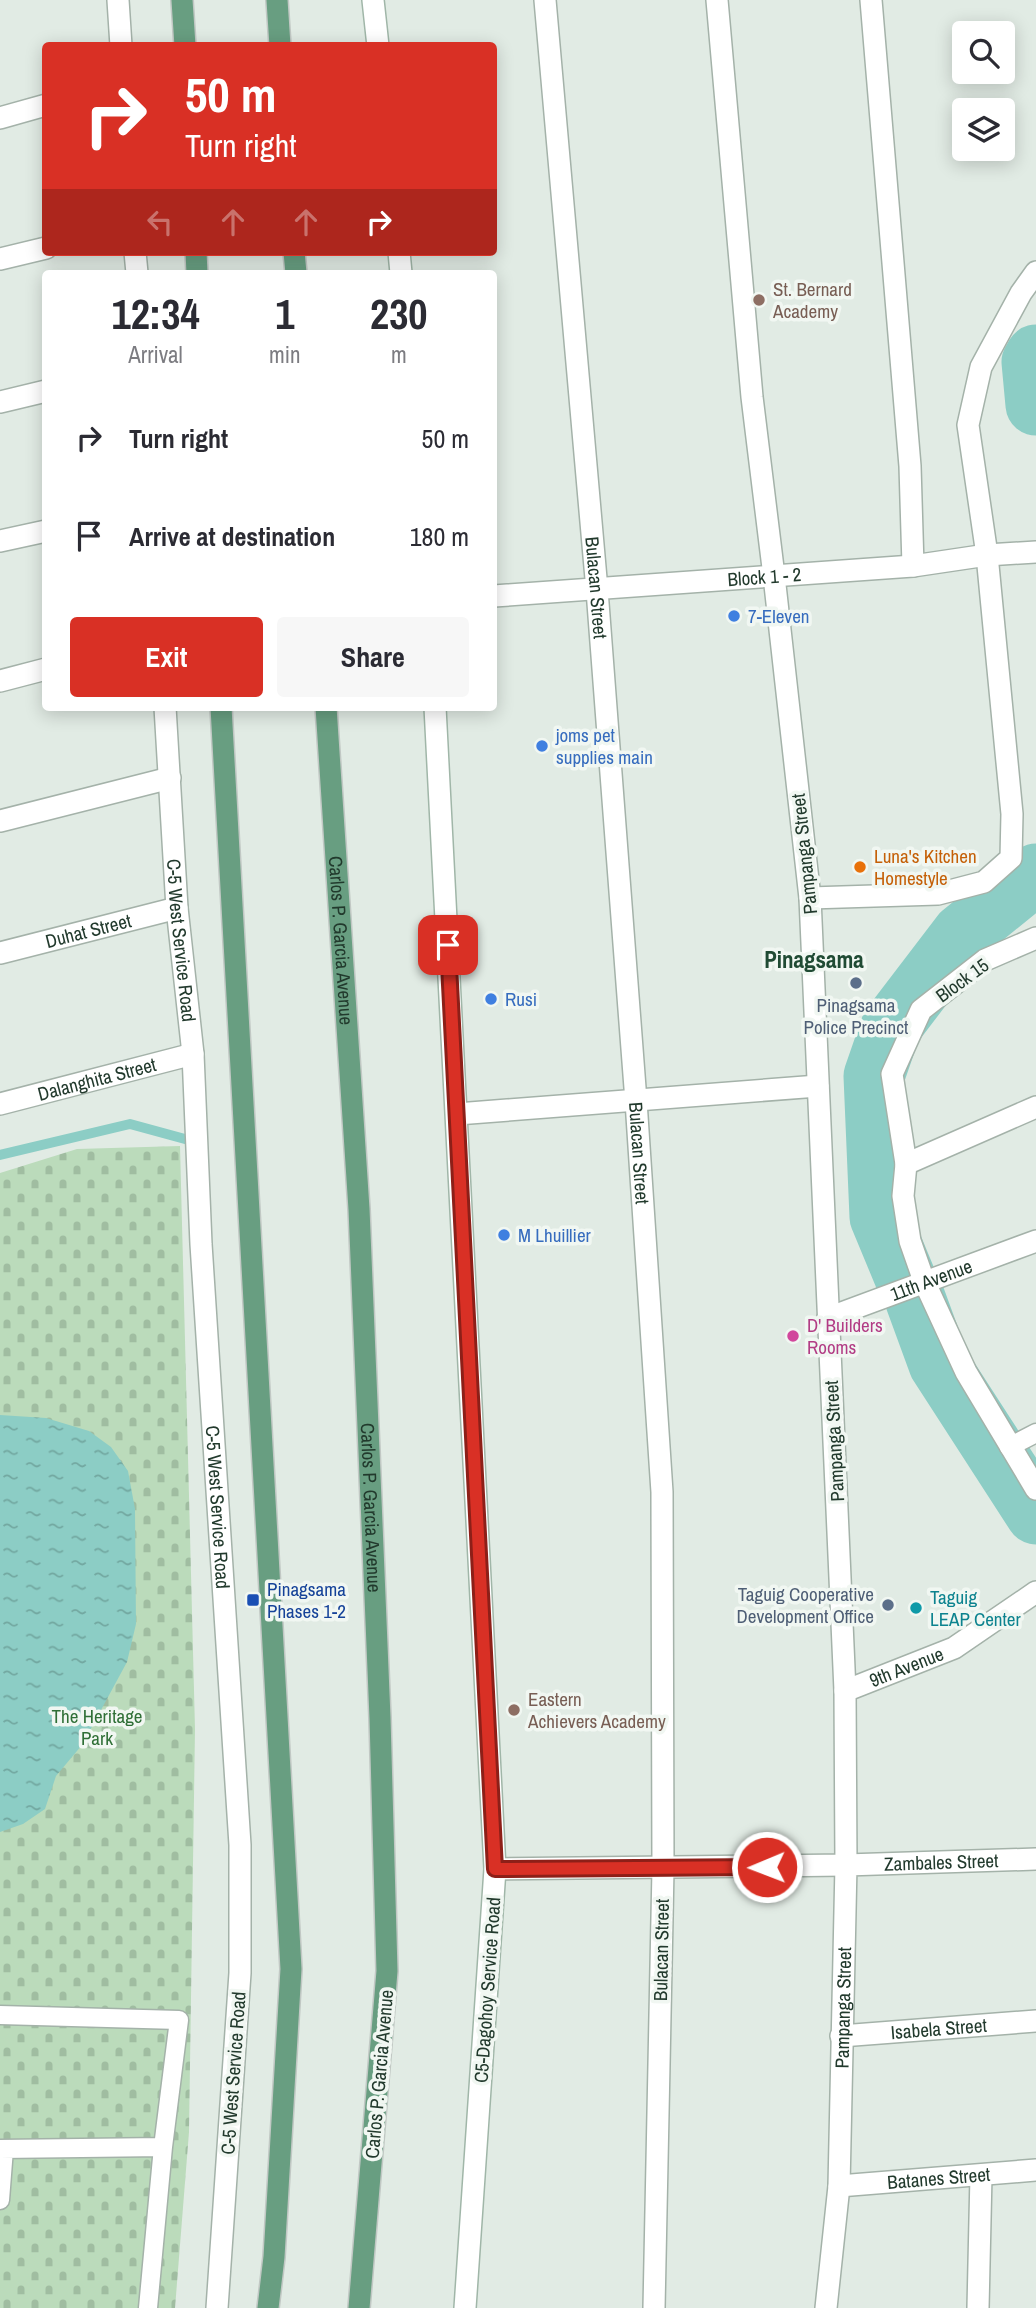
<!DOCTYPE html>
<html lang="en">
<head>
<meta charset="utf-8">
<style>
	body { margin:0; font-family:"Archivo Narrow",sans-serif; background:#f7f7f7; color:#2b2b33; height:100vh; display:flex; flex-direction:column; font-size:26px; white-space:nowrap }
	* { box-sizing:border-box; margin:0 }
	p { font-size:23px; color:#7c7c81 }
	.icon { flex:none; width:38px; height:38px; fill:none; stroke:currentColor; stroke-width:2; stroke-linecap:round; stroke-linejoin:round }
	.map { position:relative; flex:1; overflow:hidden }
	.panel { position:absolute; left:42px; top:270px; width:455px; height:441px; display:flex; flex-direction:column; background:#fff; border-radius:7px; box-shadow:0 4px 18px #0003 }
	.panel>* { flex:none }
	.guide { position:absolute; left:42px; top:42px; width:455px; height:214px; border-radius:7px; box-shadow:0 4px 18px #0003; background:#d93025; color:#fff; overflow:hidden }
	.buttons { position:absolute; left:952px; top:21px; display:grid; gap:14px }
	.buttons a { display:grid; place-items:center; width:63px; height:63px; border-radius:7px; background:#fff; box-shadow:0 4px 18px #0003; font-size:35px }
	.pin { position:absolute; display:grid; place-items:center; width:60px; height:60px; color:#fff; margin:-30px; border-radius:14px; box-shadow:0 4px 10px #0006 }
	.me { position:absolute; width:77px; margin:-38px; rotate:269deg; stroke-linejoin:round; filter:drop-shadow(0 0 5px #0008) }
	.turn { display:flex; align-items:center; gap:24px; height:147px; padding:0 28px; font-size:32px }
	.turn .icon { width:91px; height:91px; stroke-width:2.5 }
	.turn b { display:block; font-size:49px; line-height:60px }
	.lanes { display:flex; align-items:center; height:66px; padding:0 28px; background:#0003; justify-content:center; gap:35px; direction:ltr }
	.lanes .off { opacity:.35 }
	.eta { display:flex; justify-content:space-evenly; align-items:center; height:119px; text-align:center }
	.eta b { font-size:42px; font-weight:700; line-height:49px }
	.primary-button { display:flex; gap:14px; margin-top:auto; padding:14px 28px }
	.primary-button a { flex:1; height:80px; border-radius:7px; background:#d93025; color:#fff; font-size:28px; font-weight:700; line-height:80px; text-align:center }
	.primary-button a+a { background:#f7f7f7; color:#2b2b33 }
	ul { padding:0; list-style:none }
	li { display:flex; align-items:center; gap:21px; height:98px; padding:0 28px }
	li div { flex:1 }
	li b { display:block; font-size:26px }
	li em { font-style:normal }
	.map>svg:first-child { display:block }
	.cemetery { fill:url(#cemetery-stones) }
	.water { fill:url(#water-ripples) }
	.lines { fill:none; stroke-linecap:round; stroke-linejoin:round }
	.stream { stroke:#8ccdc5; stroke-width:10 }
	.river { stroke:#8ccdc5; stroke-width:61 }
	.service-casing { stroke:#a4b2a9; stroke-width:21 }
	.minor-casing { stroke:#a4b2a9; stroke-width:24 }
	.tertiary-casing { stroke:#a4b2a9; stroke-width:24 }
	.secondary-casing { stroke:#a0b6a8; stroke-width:24 }
	.primary-casing { stroke:#c1c8c4; stroke-width:24 }
	.service { stroke:#fff; stroke-width:18 }
	.minor { stroke:#fff; stroke-width:21 }
	.tertiary { stroke:#fff; stroke-width:21 }
	.secondary { stroke:#fff; stroke-width:21 }
	.primary { stroke:#689e81; stroke-width:21 }
	.route-casing { stroke:#8d1f18; stroke-width:18 }
	.route { stroke:#d93025; stroke-width:12 }
	.education-dot { fill:#8d6e63; stroke:#f1f7f2; stroke-width:2.5 }
	.shop-dot { fill:#3f7fe0; stroke:#f1f7f2; stroke-width:2.5 }
	.food-dot { fill:#e8710a; stroke:#f1f7f2; stroke-width:2.5 }
	.service-dot { fill:#5c6f8a; stroke:#f1f7f2; stroke-width:2.5 }
	.hotel-dot { fill:#d1479c; stroke:#f1f7f2; stroke-width:2.5 }
	.transit-dot { fill:#1a4fb4; stroke:#f1f7f2; stroke-width:2.5 }
	.culture-dot { fill:#0f9aa8; stroke:#f1f7f2; stroke-width:2.5 }
	.labels { text-anchor:middle; dominant-baseline:central; stroke-width:7; stroke-linejoin:round; paint-order:stroke }
	.education-label { font-size:19px; fill:#785e54; stroke:#f1f7f2; text-anchor:start }
	.street-label { font-size:19px; fill:#223a2d; stroke:#f1f7f2 }
	.shop-label { font-size:19px; fill:#366cbe; stroke:#f1f7f2; text-anchor:start }
	.food-label { font-size:19px; fill:#c56008; stroke:#f1f7f2; text-anchor:start }
	.service-label { font-size:19px; fill:#4e5e75; stroke:#f1f7f2 }
	.hotel-label { font-size:19px; fill:#b23c85; stroke:#f1f7f2; text-anchor:start }
	.transit-label { font-size:19px; fill:#164399; stroke:#f1f7f2; text-anchor:start }
	.culture-label { font-size:19px; fill:#0d838f; stroke:#f1f7f2; text-anchor:start }
	.park-label { font-size:19px; fill:#2f6f36; stroke:#f1f7f2 }
	.quarter-label { font-size:23px; font-weight:bold; fill:#204b34; stroke:#f1f7f2 }
</style>
</head>
<body>
<div class="map">
<svg width="1036" height="2308" viewBox="0 0 1036 2308">
	<defs>
		<pattern id="cemetery-stones" width="16" height="16" patternUnits="userSpaceOnUse" patternTransform="scale(1.75)"><rect width="16" height="16" fill="#bbdbbb"/><path d="M2 7V4a2 2 0 0 1 4 0v3zM10 15v-3a2 2 0 0 1 4 0v3z" fill="#a0bda1"/></pattern>
		<pattern id="water-ripples" width="26" height="14" patternUnits="userSpaceOnUse" patternTransform="scale(1.75)"><rect width="26" height="14" fill="#8ccdc5"/><path d="M2 4q2-2 4 0t4 0M15 11q2-2 4 0t4 0" fill="none" stroke="#72a7a0"/></pattern>
	</defs>
	<rect width="100%" height="100%" fill="#e1ebe4"/>
	<path class="cemetery" d="M180,1146L195,1729L189,2132L175,2308H0V1173L77,1149Z"/>
	<path class="water" d="M0,1415L46,1418L89,1431L111,1447L128,1471L135,1509L136,1624L127,1662L82,1745L56,1776L45,1809L23,1824L0,1832Z"/>
	<g class="lines">
		<path class="stream" d="M0,1155L130,1124L196,1142"/>
		<path class="river" d="M1036,355L1032,362L1036,405
			M909,1287L880,1217L874,1076L891,1027L962,934L1036,874
			M913,1293L939,1364L1036,1514"/>
		<g class="service-casing">
			<path id="service" d="M1009,1447L1036,1433
				M0,2015L179,2020L163,2147L148,2308
				M0,2149L163,2147
				M0,2200L4,2149"/>
		</g>
		<g class="minor-casing">
			<g id="minor">
				<path d="M118,0L121,46"/>
				<path id="s1" d="M545,0L597,590L636,1101L662,1492L663,1869L654,2308"/>
				<path d="M717,0L752,397L774,576"/>
				<path d="M871,0L910,466L913,566"/>
				<path d="M0,118L46,105"/>
				<path d="M135,252L137,273"/>
				<path d="M0,259L46,248"/>
				<path d="M0,402L46,391"/>
				<path d="M0,541L46,531"/>
				<path d="M0,681L46,669"/>
				<path id="s2" d="M165,707L177,908L193,1054L201,1244L240,1845V1973L217,2308"/>
				<path d="M0,821L170,778"/>
				<path d="M810,898L938,894L984,882L1011,858L1012,814L987,555L968,425L981,367L1021,293L1036,272"/>
				<path d="M1036,938L985,960L921,1010L892,1074L906,1164L903,1196L910,1241L924,1281L966,1372L1036,1489"/>
				<path id="s3" d="M0,953L177,908"/>
				<path id="s4" d="M0,1104L193,1054"/>
				<path d="M457,1114L818,1086"/>
				<path d="M906,1164L1036,1107"/>
				<path id="s5" d="M828,1318L1036,1241"/>
				<path id="s6" d="M841,2036L1036,2021"/>
				<path id="s7" d="M839,2186L1036,2170"/>
				<path id="s8" d="M826,2308L839,2186L846,1865L1036,1859"/>
				<path d="M978,2308L981,2175"/>
			</g>
		</g>
		<g class="tertiary-casing">
			<g id="tertiary">
				<path id="s9" d="M494,596L913,566L987,555L1036,552"/>
				<path id="s10" d="M845,1691L954,1648L1036,1592"/>
				<path d="M495,1869L846,1865L845,1691L810,898L774,576"/>
			</g>
		</g>
		<g class="secondary-casing">
			<path id="secondary" d="M373,0L378,46
				M399,252L401,273
				M435,707L495,1869L465,2308"/>
		</g>
		<g class="primary-casing">
			<g id="primary">
				<path d="M182,0L185,46"/>
				<path d="M277,0L280,46"/>
				<path d="M196,252L197,273"/>
				<path d="M294,252L296,273"/>
				<path d="M221,707L291,1969L274,2257L268,2308"/>
				<path id="s11" d="M326,707L359,1209L380,1718L387,1971L359,2308"/>
			</g>
		</g>
		<use href="#service" class="service"/>
		<use href="#minor" class="minor"/>
		<use href="#tertiary" class="tertiary"/>
		<use href="#secondary" class="secondary"/>
		<use href="#primary" class="primary"/>
	</g>
	<g class="lines">
		<g class="route-casing">
			<path id="route" d="M448,945L495,1869L767,1867"/>
		</g>
		<use href="#route" class="route"/>
	</g>
	<g class="education-dot">
		<circle cx="759" cy="300" r="7"/>
		<circle cx="514" cy="1710" r="7"/>
	</g>
	<g class="shop-dot">
		<circle cx="734" cy="616" r="7"/>
		<circle cx="542" cy="746" r="7"/>
		<circle cx="491" cy="999" r="7"/>
		<circle cx="504" cy="1235" r="7"/>
	</g>
	<circle class="food-dot" cx="860" cy="867" r="7"/>
	<g class="service-dot">
		<circle cx="856" cy="983" r="7"/>
		<circle cx="888" cy="1605" r="7"/>
	</g>
	<circle class="hotel-dot" cx="793" cy="1336" r="7"/>
	<rect class="transit-dot" x="246" y="1593" width="14" height="14" rx="3.5"/>
	<circle class="culture-dot" cx="916" cy="1608" r="7"/>
	<g class="labels">
		<g class="education-label">
			<text x="773" y="289">St. Bernard<tspan x="773" dy="22">Academy</tspan></text>
			<text x="528" y="1699">Eastern<tspan x="528" dy="22">Achievers Academy</tspan></text>
		</g>
		<g class="street-label">
			<text stroke="none"><textPath href="#s9" startOffset="271">Block 1 - 2</textPath></text>
			<text stroke="none"><textPath href="#s1" startOffset="590">Bulacan Street</textPath></text>
			<text transform="translate(804 854) rotate(-96)">Pampanga Street</text>
			<text stroke="none"><textPath href="#s3" startOffset="91">Duhat Street</textPath></text>
			<text stroke="none"><textPath href="#s11" startOffset="234">Carlos P. Garcia Avenue</textPath></text>
			<text stroke="none"><textPath href="#s2" startOffset="234">C-5 West Service Road</textPath></text>
			<text transform="translate(962 980) rotate(-36)">Block 15</text>
			<text stroke="none"><textPath href="#s4" startOffset="100">Dalanghita Street</textPath></text>
			<text stroke="none"><textPath href="#s1" startOffset="1157">Bulacan Street</textPath></text>
			<text stroke="none"><textPath href="#s5" startOffset="110">11th Avenue</textPath></text>
			<text transform="translate(834 1441) rotate(-93)">Pampanga Street</text>
			<text stroke="none"><textPath href="#s2" startOffset="802">C-5 West Service Road</textPath></text>
			<text stroke="none"><textPath href="#s11" startOffset="802">Carlos P. Garcia Avenue</textPath></text>
			<text stroke="none"><textPath href="#s10" startOffset="66">9th Avenue</textPath></text>
			<text stroke="none"><textPath href="#s8" startOffset="539">Zambales Street</textPath></text>
			<text transform="translate(661 1950) rotate(-89)">Bulacan Street</text>
			<text transform="translate(487 1990) rotate(-86)">C5-Dagohoy Service Road</text>
			<text stroke="none"><textPath href="#s8" startOffset="301">Pampanga Street</textPath></text>
			<text stroke="none"><textPath href="#s6" startOffset="98">Isabela Street</textPath></text>
			<text transform="translate(233 2073) rotate(-86)">C-5 West Service Road</text>
			<text transform="translate(379 2074) rotate(-85)">Carlos P. Garcia Avenue</text>
			<text stroke="none"><textPath href="#s7" startOffset="100">Batanes Street</textPath></text>
		</g>
		<g class="shop-label">
			<text x="748" y="616">7-Eleven</text>
			<text x="556" y="735">joms pet<tspan x="556" dy="22">supplies main</tspan></text>
			<text x="505" y="999">Rusi</text>
			<text x="518" y="1235">M Lhuillier</text>
		</g>
		<g class="food-label">
			<text x="874" y="856">Luna's Kitchen<tspan x="874" dy="22">Homestyle</tspan></text>
		</g>
		<g class="service-label">
			<text x="856" y="1005">Pinagsama<tspan x="856" dy="22">Police Precinct</tspan></text>
			<text x="874" y="1594" text-anchor="end">Taguig Cooperative<tspan x="874" dy="22">Development Office</tspan></text>
		</g>
		<g class="hotel-label">
			<text x="807" y="1325">D' Builders<tspan x="807" dy="22">Rooms</tspan></text>
		</g>
		<g class="transit-label">
			<text x="267" y="1589">Pinagsama<tspan x="267" dy="22">Phases 1-2</tspan></text>
		</g>
		<g class="culture-label">
			<text x="930" y="1597">Taguig<tspan x="930" dy="22">LEAP Center</tspan></text>
		</g>
		<g class="park-label">
			<text x="97" y="1716">The Heritage<tspan x="97" dy="22">Park</tspan></text>
		</g>
		<g class="quarter-label">
			<text x="814" y="959">Pinagsama</text>
		</g>
	</g>
</svg>
<div class="buttons">
<a><svg class="icon" aria-label="search" viewBox="0 0 24 24"><circle cx="10" cy="10" r="6"/><path d="M15 15l6 6"/></svg></a>
<a><svg class="icon" aria-label="layers" viewBox="0 0 24 24"><path d="M12 4l9 5-9 5-9-5zM3 14l9 5 9-5"/></svg></a>
</div>
<div class="pin" style="left:448px;top:945px;background:#d93025"><svg class="icon" aria-label="arrive" viewBox="0 0 24 24"><path d="M6 21V4h12l-3 4 3 4H6"/></svg></div>
<svg class="me" style="left:767px;top:1867px" viewBox="-20 -20 40 40"><circle r="17" fill="#d93025" stroke="#fff" stroke-width="3"/><path d="M0-11L8 9 0 5-8 9z" fill="#fff"/></svg>
<div class="guide">
<div class="turn"><svg class="icon" aria-label="right" viewBox="0 0 24 24"><path d="M7 20v-9h11M14 6l5 5-5 5"/></svg><div><b>50 m</b>Turn right</div></div>
<div class="lanes"><svg class="icon off" aria-label="left" viewBox="0 0 24 24"><path d="M17 20v-9H6M10 6l-5 5 5 5"/></svg><svg class="icon off" aria-label="ahead" viewBox="0 0 24 24"><path d="M12 20V5M6 11l6-6 6 6"/></svg><svg class="icon off" aria-label="ahead" viewBox="0 0 24 24"><path d="M12 20V5M6 11l6-6 6 6"/></svg><svg class="icon" aria-label="right" viewBox="0 0 24 24"><path d="M7 20v-9h11M14 6l5 5-5 5"/></svg></div>
</div>
<section class="panel">
<div class="eta">
<div><b>12:34</b><p>Arrival</p></div>
<div><b>1</b><p>min</p></div>
<div><b>230</b><p>m</p></div>
</div>
<ul>
<li><svg class="icon" aria-label="right" viewBox="0 0 24 24"><path d="M7 20v-9h11M14 6l5 5-5 5"/></svg><div><b>Turn right</b></div><em>50 m</em></li>
<li><svg class="icon" aria-label="arrive" viewBox="0 0 24 24"><path d="M6 21V4h12l-3 4 3 4H6"/></svg><div><b>Arrive at destination</b></div><em>180 m</em></li>
</ul>
<div class="primary-button"><a>Exit</a><a>Share</a></div>
</section>
</div>
</body>
</html>
